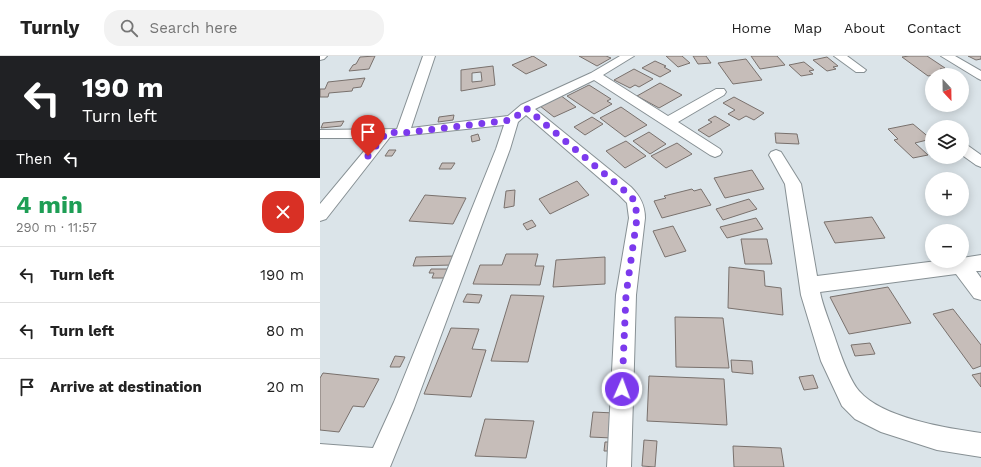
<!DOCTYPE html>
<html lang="en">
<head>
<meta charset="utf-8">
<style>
	body { margin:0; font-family:"Work Sans",sans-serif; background:#f2f2f2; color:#222; height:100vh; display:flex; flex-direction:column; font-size:15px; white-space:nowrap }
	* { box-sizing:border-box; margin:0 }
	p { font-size:13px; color:#767676 }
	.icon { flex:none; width:22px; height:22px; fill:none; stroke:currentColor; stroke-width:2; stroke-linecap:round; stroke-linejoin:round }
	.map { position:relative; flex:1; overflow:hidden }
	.panel { display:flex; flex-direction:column; background:#fff; width:320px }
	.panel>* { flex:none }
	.guide { background:#202124; color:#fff; overflow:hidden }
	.needle { width:26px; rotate:158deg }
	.buttons { position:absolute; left:605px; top:12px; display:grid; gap:8px }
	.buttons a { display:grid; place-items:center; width:44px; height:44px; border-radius:50%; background:#fff; box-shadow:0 2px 10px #0003; font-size:20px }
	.pin { position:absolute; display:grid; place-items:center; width:34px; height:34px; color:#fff; margin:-41px -17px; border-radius:50% 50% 50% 0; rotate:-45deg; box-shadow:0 0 4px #0007 }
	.pin .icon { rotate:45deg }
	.me { position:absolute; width:44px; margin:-22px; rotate:2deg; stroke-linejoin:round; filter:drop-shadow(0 0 3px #0008) }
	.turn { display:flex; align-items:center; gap:14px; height:84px; padding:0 16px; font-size:18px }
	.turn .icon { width:52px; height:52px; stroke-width:2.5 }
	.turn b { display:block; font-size:28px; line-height:34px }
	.then { display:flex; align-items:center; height:38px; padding:0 16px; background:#0003; gap:8px; font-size:15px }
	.round { display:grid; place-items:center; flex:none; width:42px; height:42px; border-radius:16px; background:#f2f2f2 }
	.headline { display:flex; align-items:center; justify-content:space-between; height:68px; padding:0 16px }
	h1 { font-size:24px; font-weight:700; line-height:30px; color:#1e9e55 }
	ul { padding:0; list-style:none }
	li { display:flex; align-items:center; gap:12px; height:56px; padding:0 16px; border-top:1px solid #e0e0e0 }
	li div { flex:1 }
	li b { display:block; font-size:15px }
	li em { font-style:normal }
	header { display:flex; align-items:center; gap:24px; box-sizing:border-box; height:56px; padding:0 20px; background:#fff; border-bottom:1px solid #e0e0e0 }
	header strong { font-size:19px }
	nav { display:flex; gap:22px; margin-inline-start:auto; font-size:14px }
	.search { width:280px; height:36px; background:#f2f2f2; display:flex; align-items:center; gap:10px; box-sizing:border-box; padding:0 14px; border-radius:16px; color:#767676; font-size:15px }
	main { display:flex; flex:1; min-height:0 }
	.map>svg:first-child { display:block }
	.building { fill:#c6bdb9; stroke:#79716d; fill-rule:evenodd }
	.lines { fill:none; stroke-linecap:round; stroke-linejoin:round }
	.minor-casing { stroke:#879094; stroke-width:2 }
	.minor { fill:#fff; fill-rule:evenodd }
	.route { stroke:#7c3aed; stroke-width:7; stroke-dasharray:0 12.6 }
</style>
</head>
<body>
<header>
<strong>Turnly</strong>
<div class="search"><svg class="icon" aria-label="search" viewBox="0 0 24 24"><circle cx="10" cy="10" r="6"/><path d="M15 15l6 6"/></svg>Search here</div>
<nav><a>Home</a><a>Map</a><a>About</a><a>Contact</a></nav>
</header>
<main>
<section class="panel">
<div class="guide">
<div class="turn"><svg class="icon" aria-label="left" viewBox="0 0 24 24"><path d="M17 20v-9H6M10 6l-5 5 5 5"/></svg><div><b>190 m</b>Turn left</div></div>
<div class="then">Then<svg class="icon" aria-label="left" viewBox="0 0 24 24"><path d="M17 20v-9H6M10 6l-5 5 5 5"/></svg></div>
</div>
<div class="headline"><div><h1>4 min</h1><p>290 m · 11:57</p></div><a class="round" style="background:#d93025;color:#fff"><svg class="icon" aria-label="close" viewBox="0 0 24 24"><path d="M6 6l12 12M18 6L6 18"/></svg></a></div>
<ul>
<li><svg class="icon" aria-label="left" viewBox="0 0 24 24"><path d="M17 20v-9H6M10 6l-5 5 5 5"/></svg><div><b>Turn left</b></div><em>190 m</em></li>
<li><svg class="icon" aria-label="left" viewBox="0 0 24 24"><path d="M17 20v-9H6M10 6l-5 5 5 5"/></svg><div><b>Turn left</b></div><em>80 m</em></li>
<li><svg class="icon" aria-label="arrive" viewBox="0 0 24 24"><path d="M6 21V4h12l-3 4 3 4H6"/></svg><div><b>Arrive at destination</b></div><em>20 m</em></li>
</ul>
</section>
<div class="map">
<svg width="661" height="411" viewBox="0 0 661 411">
	<rect width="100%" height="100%" fill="#dbe4e9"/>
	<path class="building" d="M55,0L49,13L29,15L33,9L36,8L40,1Z
		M213,0L227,9L206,18L192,9Z
		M259,0H286L291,2L277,10Z
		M346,0H362L370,7L358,11Z
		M373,0H386L391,7L378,8Z
		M431,0H457L465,9L440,13Z
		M589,0H607L625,12L620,13L625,17L608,20L582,1Z
		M648,0H661V3L656,4Z
		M507,1L518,10L513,11L516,13L507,15L493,4Z
		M426,3L442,24L413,28L398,7Z
		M335,5L346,10L344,11L351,15L340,21L322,12Z
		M484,6L494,14L489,15L493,18L481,20L469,9Z
		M173,10L175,29L141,35V14ZM161,16L162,25L152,26V17Z
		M314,13L333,23L319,31L315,29L310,32L294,24Z
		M45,22L41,31L33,32L32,35L9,37L8,41H0V33H5L8,26Z
		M340,27L362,39L339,52L317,40Z
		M269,29L291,43L287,45L292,48L274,58L247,40Z
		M240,39L256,51L234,61L220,50L232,45L230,43Z
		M414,41L444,57L434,64L426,60L419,64L408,58L415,54L403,47Z
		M301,51L327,69L305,81L280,62Z
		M134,59L133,64L118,66L119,61Z
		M395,60L410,69L389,81L378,74L392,66L388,64Z
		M272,61L283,68L265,79L254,71Z
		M24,65L21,70L1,72L3,67Z
		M593,68L611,83L595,87L608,99L593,102L574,84L578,83L568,73Z
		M329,76L346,88L330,98L313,85Z
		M455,77L477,78L479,88L456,87Z
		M158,78L160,84L152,86L151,80Z
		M306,85L326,100L305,112L286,95Z
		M357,87L372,98L346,112L331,100Z
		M69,94H76L72,100H65Z
		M122,107H135L131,113H119Z
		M432,114L444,133L405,142L394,122Z
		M257,125L269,139L230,158L219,143Z
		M372,133L374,135L381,133L391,149L342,162L334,145L346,142L344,140Z
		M195,134L194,150L184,152L186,135Z
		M105,139L146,142L133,168L89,165Z
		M429,143L437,153L403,164L396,153Z
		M552,161L565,182L515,187L504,166Z
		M436,162L443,173L407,182L400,171Z
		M212,164L216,170L207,174L203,168Z
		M353,170L366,195L345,201L333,175Z
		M421,183H447L452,208H425Z
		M186,198H218L215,210H224L220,229L153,228L160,209H182Z
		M135,200L132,209L93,210L96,201Z
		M285,201V228L233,231L236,204Z
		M409,211L444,215L445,230L461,232L463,259L408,252Z
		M111,213H131L129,222H112L114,217H109Z
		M568,231L591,267L529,278L510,241Z
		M147,238L162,239L159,247L143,246Z
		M191,239L224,240L208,306L171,305Z
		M633,253L661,289V310L653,313L613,258Z
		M355,261L403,262L409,312L356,311Z
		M131,272L159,273L152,293L166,294L151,341L104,338Z
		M550,287L555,298L535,300L531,289Z
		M75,300L85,301L80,311H70Z
		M411,304L432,305L433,318L412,316Z
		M3,317L59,323L44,351L33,350L19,376L0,374V322Z
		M661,317V331L652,319Z
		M493,319L498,332L484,334L479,321Z
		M329,320L404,323L407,369L327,365Z
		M273,356L294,357L292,382L270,381Z
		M165,363L214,365L206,402L155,400Z
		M324,384L337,385L335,411L322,410Z
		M285,386H295L294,395H284Z
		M413,390L461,392L464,411H414Z"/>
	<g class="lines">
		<g class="minor-casing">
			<path id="minor" d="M0,0H7L4,3L0,4Z
				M103,0H115L91,72L188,60L201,49L271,17L300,0H314L283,19L348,60L396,33H404L406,36L404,39L358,66L400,93L402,96L400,99L395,101L390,99L274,24L215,53L311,131C320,140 325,149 325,162L316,239L311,411H287L296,239L309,162L307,147L299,139L206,59L198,66L190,93L94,352L70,411H0V388L53,392L74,346L176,93L184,69L70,81L6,163L0,165V148L55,82H0V74L77,73Z
				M514,0H527L546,14L544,16H536Z
				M621,0H635L661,15V24L657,22Z
				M642,87L647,89L661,99V111L656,109L642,99Z
				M456,94L461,96L481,128L497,220L617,205H642V202L661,199V215H656L661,222V244L654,242L636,218L500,236C503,251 510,267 515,282C520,297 529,323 539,335C562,362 626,372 661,377V401L617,394L561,376L535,363L522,350L501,305L481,239L465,128L449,99L451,96Z"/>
		</g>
		<use href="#minor" class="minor"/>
	</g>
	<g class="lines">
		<path class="route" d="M48,100L67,76L82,77L192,64L206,52L305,135L315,145L317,162L306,239L302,333"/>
	</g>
</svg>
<div class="buttons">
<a><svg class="needle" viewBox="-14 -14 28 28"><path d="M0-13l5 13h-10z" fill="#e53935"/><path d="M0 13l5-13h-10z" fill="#767676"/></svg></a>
<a><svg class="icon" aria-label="layers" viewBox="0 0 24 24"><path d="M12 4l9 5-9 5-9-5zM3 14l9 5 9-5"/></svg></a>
<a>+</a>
<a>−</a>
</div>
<div class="pin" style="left:48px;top:100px;background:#d93025"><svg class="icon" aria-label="arrive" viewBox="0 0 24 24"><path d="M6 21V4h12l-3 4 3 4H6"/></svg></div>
<svg class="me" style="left:302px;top:333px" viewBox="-20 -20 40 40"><circle r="17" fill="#7c3aed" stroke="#fff" stroke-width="3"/><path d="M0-11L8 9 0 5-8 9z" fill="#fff"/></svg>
</div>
</main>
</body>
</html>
